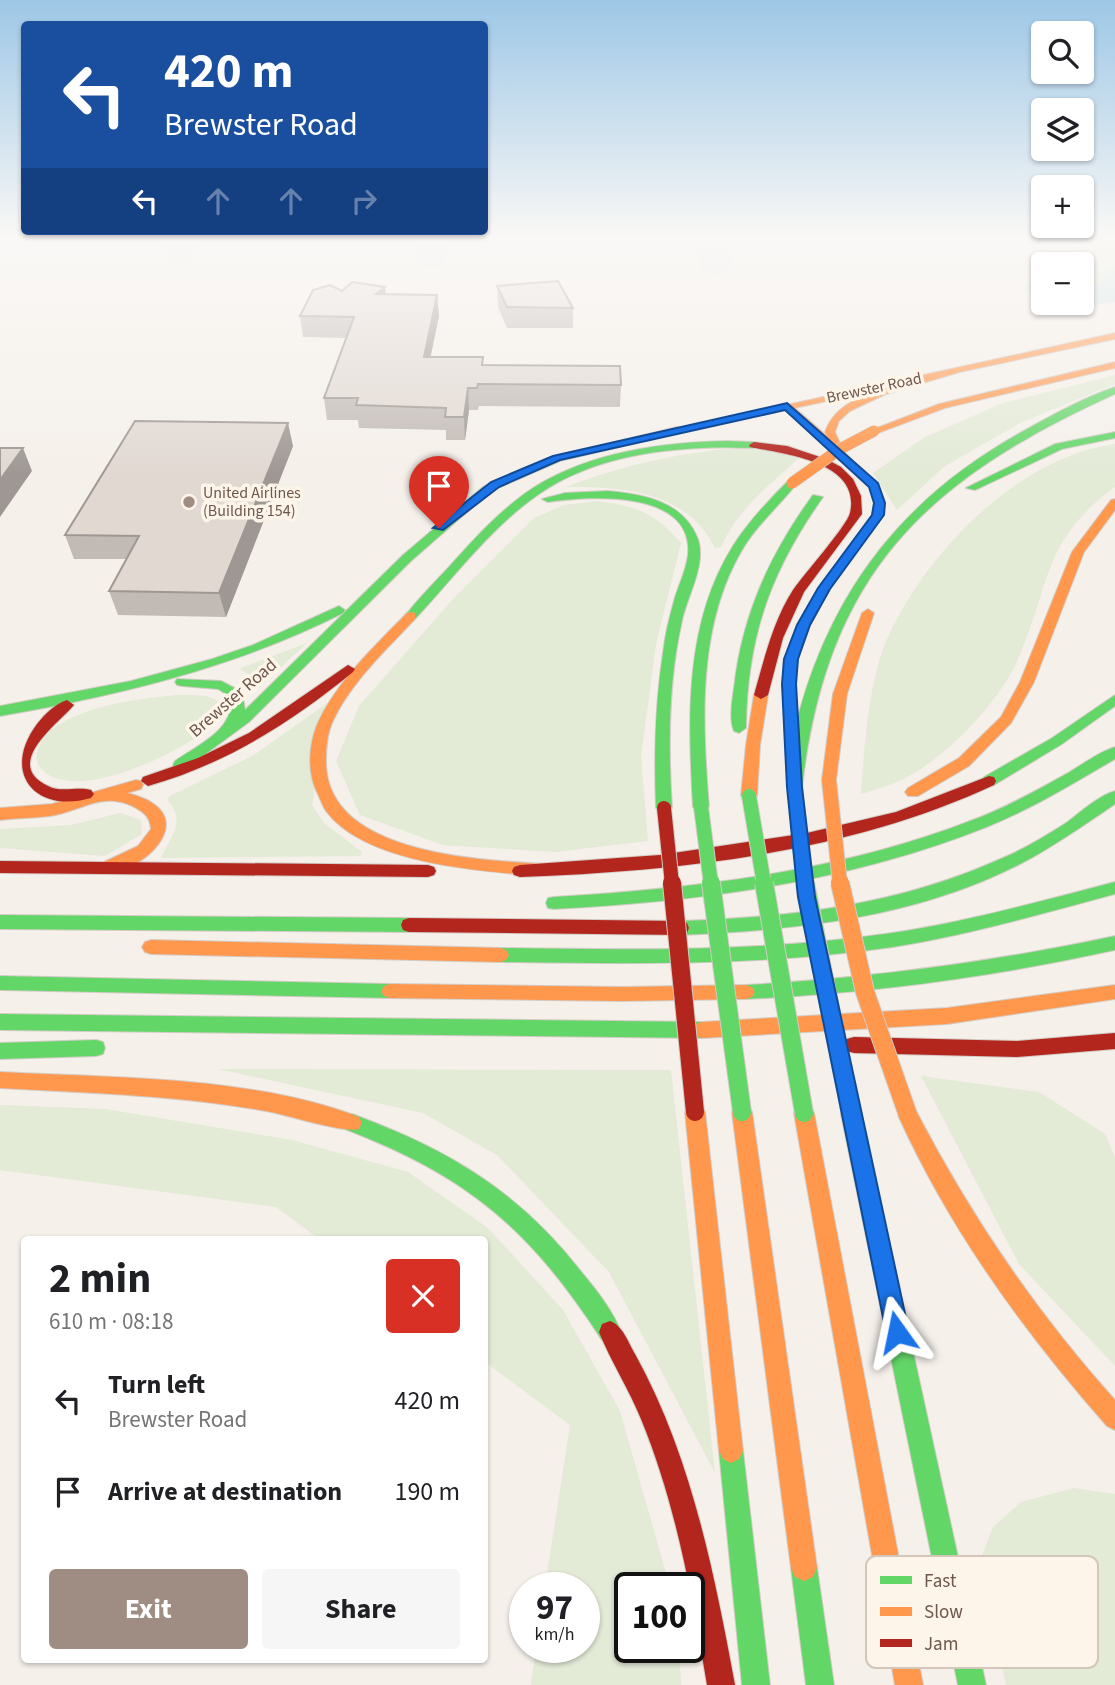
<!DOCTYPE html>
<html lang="en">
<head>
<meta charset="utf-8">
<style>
	body { margin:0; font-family:"Source Sans 3",sans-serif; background:#f6f6f6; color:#202124; height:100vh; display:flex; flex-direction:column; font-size:26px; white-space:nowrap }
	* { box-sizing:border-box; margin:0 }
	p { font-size:23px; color:#757577 }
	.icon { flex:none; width:38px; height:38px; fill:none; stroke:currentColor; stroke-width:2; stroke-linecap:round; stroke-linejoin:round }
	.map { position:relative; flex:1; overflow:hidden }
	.side { position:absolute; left:21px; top:1236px; width:467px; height:427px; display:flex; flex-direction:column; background:#fff; border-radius:7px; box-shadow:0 2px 5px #0004 }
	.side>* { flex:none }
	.hud { position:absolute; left:21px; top:21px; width:467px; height:214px; border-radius:7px; box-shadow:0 2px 5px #0004; background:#1a4fa0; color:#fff; overflow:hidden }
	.buttons { position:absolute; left:1031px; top:21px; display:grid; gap:14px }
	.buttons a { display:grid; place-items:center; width:63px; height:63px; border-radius:7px; background:#fff; box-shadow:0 2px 5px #0004; font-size:35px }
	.speed { position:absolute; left:509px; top:1572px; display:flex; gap:14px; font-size:35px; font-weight:700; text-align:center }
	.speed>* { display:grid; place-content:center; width:91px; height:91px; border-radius:50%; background:#fff; box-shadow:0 2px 5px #0004; line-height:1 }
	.speed small { font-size:18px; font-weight:400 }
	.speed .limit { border:4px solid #111; border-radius:10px; background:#fff; color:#111 }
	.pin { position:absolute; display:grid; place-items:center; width:60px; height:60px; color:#fff; margin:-72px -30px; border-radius:50% 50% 50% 0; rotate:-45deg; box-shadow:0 0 7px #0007 }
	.pin .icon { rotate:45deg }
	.me { position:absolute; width:77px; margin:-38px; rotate:348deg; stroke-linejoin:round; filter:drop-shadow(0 0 5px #0008) }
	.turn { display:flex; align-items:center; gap:24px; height:147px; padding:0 28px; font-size:32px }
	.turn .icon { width:91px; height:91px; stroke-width:2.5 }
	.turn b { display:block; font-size:49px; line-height:60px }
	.lanes { display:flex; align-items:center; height:66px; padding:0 28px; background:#0003; justify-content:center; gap:35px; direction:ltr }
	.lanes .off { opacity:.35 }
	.round { display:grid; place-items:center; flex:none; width:74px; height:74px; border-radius:7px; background:#f6f6f6 }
	.head { display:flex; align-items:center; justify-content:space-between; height:119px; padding:0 28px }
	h1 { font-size:42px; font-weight:700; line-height:52px }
	.button { display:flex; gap:14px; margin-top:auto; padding:14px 28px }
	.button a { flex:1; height:80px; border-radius:7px; background:#9f8d84; color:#fff; font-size:28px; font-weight:700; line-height:80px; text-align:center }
	.button a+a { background:#f6f6f6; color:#202124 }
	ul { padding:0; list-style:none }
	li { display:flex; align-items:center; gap:21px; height:91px; padding:0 28px }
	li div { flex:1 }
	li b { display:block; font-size:26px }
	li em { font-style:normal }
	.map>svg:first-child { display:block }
	.green { fill:#e3ead6 }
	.water { fill:#cce3e4 }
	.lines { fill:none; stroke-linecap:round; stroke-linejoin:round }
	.taxiway { fill:#ece9e7; fill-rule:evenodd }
	.fast-casing { stroke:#d4ccc6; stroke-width:2 }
	.slow-casing { stroke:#d4ccc6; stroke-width:2 }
	.jam-casing { stroke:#d4ccc6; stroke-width:2 }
	.fast { fill:#63d668; fill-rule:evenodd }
	.slow { fill:#ff974d; fill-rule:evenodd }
	.jam { fill:#b3261e; fill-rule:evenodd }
	.fast-bridge-far1-casing { stroke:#d3cbc7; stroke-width:16; stroke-linecap:butt }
	.fast-bridge-casing { stroke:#d3cbc7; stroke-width:20; stroke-linecap:butt }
	.slow-bridge-far2-casing { stroke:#d3cbc7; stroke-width:12; stroke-linecap:butt }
	.slow-bridge-far1-casing { stroke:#d3cbc7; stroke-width:16; stroke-linecap:butt }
	.slow-bridge-casing { stroke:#d3cbc7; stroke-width:20; stroke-linecap:butt }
	.jam-bridge-far1-casing { stroke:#d3cbc7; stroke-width:16; stroke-linecap:butt }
	.jam-bridge-casing { stroke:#d3cbc7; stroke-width:20; stroke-linecap:butt }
	.fast-bridge-far1 { stroke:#63d668; stroke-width:14 }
	.fast-bridge { stroke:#63d668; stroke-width:18 }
	.slow-bridge-far2 { stroke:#ff974d; stroke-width:11 }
	.slow-bridge-far1 { stroke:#ff974d; stroke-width:14 }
	.slow-bridge { stroke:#ff974d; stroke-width:18 }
	.jam-bridge-far1 { stroke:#b3261e; stroke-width:14 }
	.jam-bridge { stroke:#b3261e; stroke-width:18 }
	.wall { fill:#c2bab5 }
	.shaded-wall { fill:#9e9793 }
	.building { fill:#e1d8d2; stroke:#9e9793; stroke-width:2 }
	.route { fill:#1a73e8; stroke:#114b97; stroke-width:2 }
	.poi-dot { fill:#9f8d84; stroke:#fdf5ea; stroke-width:2.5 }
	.labels { text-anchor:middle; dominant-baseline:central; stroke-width:7; stroke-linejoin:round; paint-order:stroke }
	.far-street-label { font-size:16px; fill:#70574d; stroke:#fdf5ea }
	.far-poi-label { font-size:16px; fill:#70574d; stroke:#fdf5ea; text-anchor:start }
	.street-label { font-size:18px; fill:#70574d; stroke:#fdf5ea }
	.key { fill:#fdf5ea; stroke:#d3c6bb; stroke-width:2 }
	.key-label { font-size:19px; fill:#70574d }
</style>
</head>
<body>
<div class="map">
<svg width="1115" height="1685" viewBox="0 0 1115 1685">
	<rect width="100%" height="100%" fill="#f5f0ea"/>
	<path class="green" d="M1073,239H1115V266L1107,271L1104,280L1082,290V264H1043V298L1022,290L1051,251H1073Z
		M1115,375V384L1022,422L945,466L897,510L873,473L925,437L1003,403Z
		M1115,444V487C1041,541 1051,585 1018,659C1000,702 943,761 901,780C888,786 874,790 861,794C864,749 869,678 888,637C927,552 1018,457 1115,444Z
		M747,447L799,458C769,485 738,509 721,547L715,548C687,491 622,486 566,487C625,464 684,452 747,447Z
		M598,501C638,507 654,512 681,543L656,644L641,757L648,841L555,852L443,845L360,815L336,761L359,706L454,598L534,518L564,505Z
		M307,643L264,683L240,669L241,668Z
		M178,695C194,695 226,692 222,716C197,747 71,809 40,767C35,761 36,754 39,747C54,708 142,698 178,695Z
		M330,701L312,805L324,823L362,852L360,856L161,858C171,836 187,821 167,800L170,796L254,755Z
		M120,813L141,820L142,834L105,856L0,848V829L71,825Z
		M218,1069L671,1070L715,1473L609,1272L497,1155L423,1113Z
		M921,1076L1039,1092L1105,1134L1115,1157V1366L1019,1264Z
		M0,1105L105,1109L292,1140L408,1172L488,1228L563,1310L620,1411L670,1587H630V1647H679L681,1685H531L536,1647H584V1587H545L570,1425L485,1362V1239H319L276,1207L0,1170Z
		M1074,1488L1115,1494V1685H1006L979,1563L993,1527L1021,1502Z"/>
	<path class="water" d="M1115,266V302L1095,305L1082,303V290L1104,280L1107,271Z"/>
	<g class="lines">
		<path class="taxiway" d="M173,239H204L192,257L181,259L170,257L166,250Z
			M424,239H454L443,266L432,268L421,266L416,259Z
			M698,239H728L731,266L726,273L715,276L704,273L699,266Z"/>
		<g class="fast-casing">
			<path id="fast" d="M1115,387V394C926,480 827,572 802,787L795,792L790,791L788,787C791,763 792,737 799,713C835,583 910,492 1029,428C1056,413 1085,397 1115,387Z
				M677,427L681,428V432L560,461L491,491L411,561L249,722L185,769H175L173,765L175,761C198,745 235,730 231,697L218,689L182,686L177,685L175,682L177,679L221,681L242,692L245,710L403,555L483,487L552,457Z
				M1115,432V438L1062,449L975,490L966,488L1055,444Z
				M728,441L754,442L759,445L754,448C683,445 599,452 539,494C491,527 455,576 415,619H407L405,616C418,599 433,584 448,568C473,540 501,509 533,488C590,452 662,442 728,441Z
				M788,481L797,483C781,504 760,522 745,545C697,622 702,719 709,807L701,813L693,807C688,719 684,624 733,546C748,522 768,501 788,481Z
				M607,491C643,494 682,501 697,537C708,562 687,596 682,621C668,682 668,746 672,808L664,814L656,808C654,756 655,705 663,653C665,636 669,618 674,601C678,586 686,571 688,555C694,489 589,496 548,502L542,499L565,493Z
				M813,495L823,497C770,572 747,637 746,728L739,733L734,731C729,720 732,701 734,688C742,615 770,554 813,495Z
				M339,606L345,610L343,613C234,668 120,695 0,716V706L131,681L212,659L253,645Z
				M1115,695V706L1062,744L994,785H984L982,781L984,777L1052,738Z
				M1115,747V759C1074,783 1033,808 989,826C850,882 703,901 554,909L548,908L546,903L548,898L554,897C698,888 842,872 978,818C1009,806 1039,789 1068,773C1083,764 1099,752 1115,747Z
				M1115,791V804C1084,825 1053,847 1020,864C914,918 797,930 681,935L675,933L673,928L675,923L681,921C796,917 899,905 1005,857C1026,848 1047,835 1066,823C1081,812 1098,796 1115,791Z
				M1115,882V894C1041,914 968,935 893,947C763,966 631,964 500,962L494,960L491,955L494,950L500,948C631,950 763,952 892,933C968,922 1041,901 1115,882Z
				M0,915L409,918L415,920L417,925L415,930L409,932L0,929Z
				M1115,936V950C993,977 871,993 746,999L740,997L737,992L740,987L746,985C871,978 993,962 1115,936Z
				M0,976L390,984L396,986L399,991L396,996L390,998L0,990Z
				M0,1014L702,1022L708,1024L711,1030L708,1036L702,1038L0,1030Z
				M96,1040L103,1042L105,1048L103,1054L96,1056L0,1059V1043Z
				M851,1105L858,1108L861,1114L986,1685H958L841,1114L844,1108Z
				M352,1114C448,1149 520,1192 583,1274C597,1291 613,1311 621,1332L618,1340L610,1343L602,1340C530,1229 469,1177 345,1129L342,1123L345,1117Z
				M731,1439L739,1443L743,1451L770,1685H742L719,1451L723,1443Z
				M804,1555L813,1559L817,1568L834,1685H806L791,1568L795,1559Z"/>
		</g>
		<g class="slow-casing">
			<path id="slow" d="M1115,333V339L960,372L886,394L850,411L839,421L835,432L844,452L852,460L847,463L785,410L677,433L672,430ZM879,390C855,399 834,407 825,432L827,436L795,408Z
				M1115,362V368L945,408L878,433L869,431L939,404Z
				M1115,499V510L1084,552L1034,682L1011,723L969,766L918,796H908L905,792L908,788L959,758L1001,717L1020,682L1072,552L1111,500Z
				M868,609L874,613L847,694L836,780L829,785L822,780L833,694L862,613Z
				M411,612L415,613V619C386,650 350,683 332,723C327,735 326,746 326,760C324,854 478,860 545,864L551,866L553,870L551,874L545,876C484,872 365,864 326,811C322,805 320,798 317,792C307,772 309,745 317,725C336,682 374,647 407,613Z
				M761,691L768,695L760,745L757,796L749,801L741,796L746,745L754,695Z
				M136,780L141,781L143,785L141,789L127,793C213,814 134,881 102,871L100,867L102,863L138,846L151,829C150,818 145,813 136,808C103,790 83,811 50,816C34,818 17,818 0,820V808L52,804Z
				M151,940L500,948L506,950L509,955L506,960L500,962L151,954L145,952L142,947L145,942Z
				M390,984L622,987L746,985L752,987L755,992L752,997L746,999L622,1001L390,998L384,996L381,991L384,986Z
				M1115,985V999L947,1024L702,1038L696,1036L693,1030L696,1024L702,1022L947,1008Z
				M0,1072C114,1078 252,1076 359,1117L362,1123L359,1129C347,1134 284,1114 266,1111C178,1095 89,1093 0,1088Z
				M695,1103L702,1106L705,1112L743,1451L739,1459L731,1463L723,1459L719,1451L685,1112L688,1106Z
				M742,1103L749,1106L752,1112L817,1568L813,1577L804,1581L795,1577L791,1568L732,1112L735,1106Z
				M804,1104L811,1107L814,1113L923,1685H895L794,1113L797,1107Z
				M908,1106L915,1109C970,1215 1035,1311 1115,1400V1430L1107,1426C1024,1332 950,1230 898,1115L901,1109Z"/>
		</g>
		<g class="jam-casing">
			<path id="jam" d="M754,442L787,446L826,459L841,467L853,479L861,496L862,514L804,592L783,638L768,695L761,699L754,695C764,660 773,621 793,590C804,574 847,526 850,513C862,461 782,454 750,447L749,445Z
				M348,665L355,669L353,672C290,723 226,764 148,786L141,781L143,777L198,758L249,733Z
				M67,700L74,705C59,723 1,764 48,786C61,793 78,786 91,790L94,794L91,798C37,814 0,774 37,724C45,714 55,704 67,700Z
				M989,776L994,777L996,781L994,785C848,853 680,871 520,877L514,875L512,871L514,867L520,865L660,855L807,833L896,812Z
				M0,861L428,865L434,867L436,871L434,875L428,877L0,873Z
				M409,918L681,921L687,923L689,928L687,933L681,935L409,932L403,930L401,925L403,920Z
				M1115,1033V1049L1017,1057L854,1053L847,1051L845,1045L847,1039L854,1037L1017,1041Z
				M610,1321C623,1326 628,1342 635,1354C691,1455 714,1572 735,1685H707C692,1595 676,1504 641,1419C629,1389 611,1362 599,1332L602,1324Z"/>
		</g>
		<use href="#fast" class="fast"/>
		<use href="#slow" class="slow"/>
		<use href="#jam" class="jam"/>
		<g class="fast-bridge-far1-casing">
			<path id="fast-bridge-far1" d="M795,787L805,884
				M749,796L764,884
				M701,807L711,884"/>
		</g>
		<g class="fast-bridge-casing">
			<path id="fast-bridge" d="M711,883L742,1112
				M764,883L804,1113
				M805,883L851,1114"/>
		</g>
		<g class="slow-bridge-far2-casing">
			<path id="slow-bridge-far2" d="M792,483L840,449L874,431"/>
		</g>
		<g class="slow-bridge-far1-casing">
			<path id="slow-bridge-far1" d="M829,780L840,884"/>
		</g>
		<g class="slow-bridge-casing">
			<path id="slow-bridge" d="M840,883L865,992L908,1115"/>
		</g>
		<g class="jam-bridge-far1-casing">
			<path id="jam-bridge-far1" d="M664,808L672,884"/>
		</g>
		<g class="jam-bridge-casing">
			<path id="jam-bridge" d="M672,883L695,1112"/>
		</g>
		<use href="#fast-bridge-far1" class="fast-bridge-far1"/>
		<use href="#fast-bridge" class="fast-bridge"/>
		<use href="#slow-bridge-far2" class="slow-bridge-far2"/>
		<use href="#slow-bridge-far1" class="slow-bridge-far1"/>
		<use href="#slow-bridge" class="slow-bridge"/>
		<use href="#jam-bridge-far1" class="jam-bridge-far1"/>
		<use href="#jam-bridge" class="jam-bridge"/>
	</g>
	<path class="wall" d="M497,286L573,308V328H507L498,307Z
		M385,287L386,295H437L439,316L430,357H483V365L621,385L620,407L479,406L478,410H469L465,440H446V430L359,428L358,420H327L324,398L346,338L303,337L300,316L342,291Z
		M293,446L226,617L118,615L109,591L126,559H74L65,535Z"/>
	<path class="shaded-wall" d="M385,287L387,307L376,294Z
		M437,295L439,316L426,379L424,357Z
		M468,388L469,410L465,440L464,417Z
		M288,423L293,446L226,617L219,593Z
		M23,448L32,471L0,517V480Z"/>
	<path class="building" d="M558,281L573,308L507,307L497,286Z
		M352,282L385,287L376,294L437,295L424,357H483L482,365L620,366L621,385L478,384L477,388H468L464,417H445L446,408L356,405L358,398H324L354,317L300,316L313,290L330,285L342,291Z
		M135,421L288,423L219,593L109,591L139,536L65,535Z
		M0,448H23L0,480Z"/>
	<linearGradient id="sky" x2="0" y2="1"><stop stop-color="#9dc7e6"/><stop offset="0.5" stop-color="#faf8f6"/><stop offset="1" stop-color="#faf8f6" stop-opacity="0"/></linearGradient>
	<rect width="1115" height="475" fill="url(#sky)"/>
	<path class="route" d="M787,403L878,483L885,503L884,515L830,589L810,625L798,659L796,684L802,787L815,897L909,1332L905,1340L897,1343L889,1340L886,1332L798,897L787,787L782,684L784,659L797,625L818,588L872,515L874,503L869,487L785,410L560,460L499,487L443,530L433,528L491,482L553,456Z"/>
	<circle class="poi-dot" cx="189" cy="502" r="7"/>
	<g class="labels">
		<g class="far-street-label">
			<text transform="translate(874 388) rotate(-12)">Brewster Road</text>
		</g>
		<g class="far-poi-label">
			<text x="203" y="493">United Airlines<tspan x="203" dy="18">(Building 154)</tspan></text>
		</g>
		<g class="street-label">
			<text transform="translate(233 698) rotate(-41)">Brewster Road</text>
		</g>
	</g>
	<rect x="866" y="1556" width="232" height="112" rx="10" class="key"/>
	<rect x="880" y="1576" width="32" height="8" fill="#63d668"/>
	<rect x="880" y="1607" width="32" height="9" fill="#ff974d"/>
	<rect x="880" y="1639" width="32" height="8" fill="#b3261e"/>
	<g class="key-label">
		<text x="924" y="1587">Fast</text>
		<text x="924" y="1618">Slow</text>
		<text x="924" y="1650">Jam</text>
	</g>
</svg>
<div class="buttons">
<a><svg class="icon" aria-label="search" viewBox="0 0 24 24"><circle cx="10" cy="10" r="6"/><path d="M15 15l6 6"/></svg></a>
<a><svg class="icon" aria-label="layers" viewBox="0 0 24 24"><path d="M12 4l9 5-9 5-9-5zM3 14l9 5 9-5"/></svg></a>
<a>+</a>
<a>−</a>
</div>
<div class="speed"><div>97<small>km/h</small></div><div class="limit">100</div></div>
<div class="pin" style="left:439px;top:528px;background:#d93025"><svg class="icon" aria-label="arrive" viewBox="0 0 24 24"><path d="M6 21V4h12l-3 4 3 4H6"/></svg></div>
<svg class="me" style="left:897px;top:1332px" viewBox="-20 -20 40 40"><path d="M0-17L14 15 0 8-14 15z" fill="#1a73e8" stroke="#fff" stroke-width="4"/></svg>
<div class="hud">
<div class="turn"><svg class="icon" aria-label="left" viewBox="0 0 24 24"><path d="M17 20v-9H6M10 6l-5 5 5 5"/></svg><div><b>420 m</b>Brewster Road</div></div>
<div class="lanes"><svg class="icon" aria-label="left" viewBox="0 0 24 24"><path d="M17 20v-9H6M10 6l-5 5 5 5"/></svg><svg class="icon off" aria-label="ahead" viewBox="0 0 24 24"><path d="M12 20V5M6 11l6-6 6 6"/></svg><svg class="icon off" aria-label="ahead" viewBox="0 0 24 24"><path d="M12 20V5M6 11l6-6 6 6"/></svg><svg class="icon off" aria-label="right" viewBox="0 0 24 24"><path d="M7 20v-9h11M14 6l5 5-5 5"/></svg></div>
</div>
<section class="side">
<div class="head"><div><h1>2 min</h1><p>610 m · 08:18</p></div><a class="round" style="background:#d93025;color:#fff"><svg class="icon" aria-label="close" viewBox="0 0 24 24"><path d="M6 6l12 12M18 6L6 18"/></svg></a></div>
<ul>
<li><svg class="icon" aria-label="left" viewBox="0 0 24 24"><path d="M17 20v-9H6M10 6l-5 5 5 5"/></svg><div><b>Turn left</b><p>Brewster Road</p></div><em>420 m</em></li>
<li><svg class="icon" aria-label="arrive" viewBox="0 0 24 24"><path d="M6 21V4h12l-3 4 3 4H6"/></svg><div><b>Arrive at destination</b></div><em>190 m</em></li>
</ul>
<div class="button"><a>Exit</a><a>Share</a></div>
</section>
</div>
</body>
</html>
